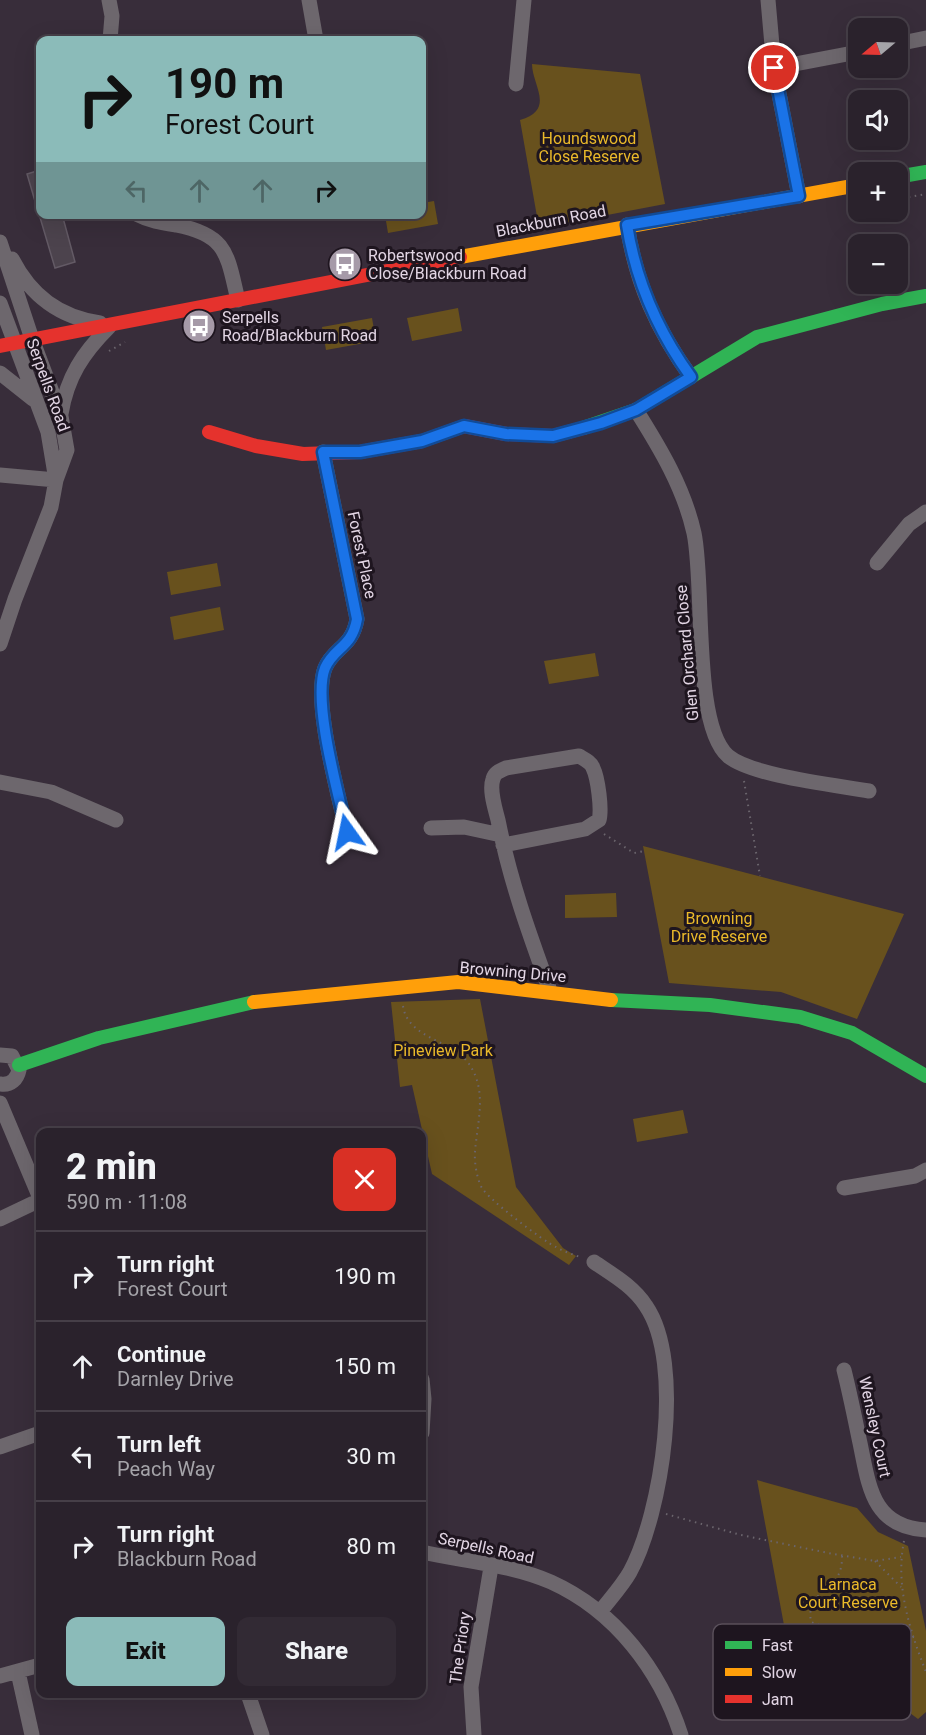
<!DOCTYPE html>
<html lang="en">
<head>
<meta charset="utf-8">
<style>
	body { margin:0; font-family:Roboto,sans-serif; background:#322a34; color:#f1f3f6; height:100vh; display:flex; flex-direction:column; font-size:22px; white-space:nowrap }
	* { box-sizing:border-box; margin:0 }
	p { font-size:20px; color:#a5a4a9 }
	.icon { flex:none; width:33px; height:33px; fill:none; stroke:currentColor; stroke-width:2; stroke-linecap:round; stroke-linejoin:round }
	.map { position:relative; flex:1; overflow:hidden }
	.side { position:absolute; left:36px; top:1128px; width:390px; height:570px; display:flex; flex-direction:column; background:#2a222c; border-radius:12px; box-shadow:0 6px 24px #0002,0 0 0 2px #463f48 }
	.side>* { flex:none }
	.banner { position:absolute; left:36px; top:36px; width:390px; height:183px; border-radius:12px; box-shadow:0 6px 24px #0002,0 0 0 2px #463f48; background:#8bbbb9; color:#111; overflow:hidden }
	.needle { width:39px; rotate:251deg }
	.controls { position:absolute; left:848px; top:18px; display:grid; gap:12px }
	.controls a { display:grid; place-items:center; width:60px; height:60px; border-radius:12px; background:#2a222c; box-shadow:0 6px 24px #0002,0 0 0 2px #463f48; font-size:30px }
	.pin { position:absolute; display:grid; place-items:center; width:51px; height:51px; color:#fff; margin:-26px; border:3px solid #fff; border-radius:50%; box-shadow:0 2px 6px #0007 }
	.me { position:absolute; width:66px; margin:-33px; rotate:348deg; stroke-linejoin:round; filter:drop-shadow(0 0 4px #0008) }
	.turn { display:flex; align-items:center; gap:21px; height:126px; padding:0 30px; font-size:27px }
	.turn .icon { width:78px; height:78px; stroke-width:2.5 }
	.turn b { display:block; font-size:42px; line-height:51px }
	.lanes { display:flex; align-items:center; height:57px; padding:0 30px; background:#0003; justify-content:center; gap:30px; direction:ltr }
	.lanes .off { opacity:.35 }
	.round { display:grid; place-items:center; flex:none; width:63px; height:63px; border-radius:12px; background:#322a34 }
	.overview { display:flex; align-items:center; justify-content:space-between; height:102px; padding:0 30px }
	h1 { font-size:36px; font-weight:800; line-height:45px }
	.button { display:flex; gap:12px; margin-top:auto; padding:12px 30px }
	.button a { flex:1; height:69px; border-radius:12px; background:#8bbbb9; color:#111; font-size:24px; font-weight:800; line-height:69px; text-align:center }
	.button a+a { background:#322a34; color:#f1f3f6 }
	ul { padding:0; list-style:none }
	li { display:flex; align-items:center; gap:18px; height:90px; padding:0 30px; border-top:2px solid #463f48 }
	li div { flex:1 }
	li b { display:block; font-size:22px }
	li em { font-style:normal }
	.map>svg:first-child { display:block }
	.green { fill:#68511d }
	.building { fill:#4c434d; stroke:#635a65; stroke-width:1.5 }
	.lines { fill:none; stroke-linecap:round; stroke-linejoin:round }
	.path { stroke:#6b656d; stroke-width:2; stroke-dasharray:1.5 4.5; stroke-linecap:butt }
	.street { stroke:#6d676d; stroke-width:15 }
	.fast { stroke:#30b455; stroke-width:14 }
	.slow { stroke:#ff9f0a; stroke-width:14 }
	.jam { stroke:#e5322d; stroke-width:14 }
	.route-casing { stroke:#114b97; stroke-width:15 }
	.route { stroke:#1a73e8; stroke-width:10 }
	.labels { text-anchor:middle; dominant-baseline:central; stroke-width:6; stroke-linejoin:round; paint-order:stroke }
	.park-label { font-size:16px; fill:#eab92a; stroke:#1e151f }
	.street-label { font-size:16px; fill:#e2d5e4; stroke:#1e151f }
	.poi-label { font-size:16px; fill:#e2d5e4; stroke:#1e151f; text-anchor:start }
	.key { fill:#1e151f; stroke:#594f5a; stroke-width:1.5 }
	.key-label { font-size:16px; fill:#e2d5e4 }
</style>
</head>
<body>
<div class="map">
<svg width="926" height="1735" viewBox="0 0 926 1735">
	<rect width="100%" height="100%" fill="#382d3a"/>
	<path class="green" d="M532,64L640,74L665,204L539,228L520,120C556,110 532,85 532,64Z
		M434,201L438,224L388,233L385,215L422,214V203Z
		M458,308L462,331L412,341L407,318Z
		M372,318L376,341L326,350L322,327Z
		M217,563L221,586L171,595L167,572Z
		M220,607L224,630L174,640L170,617Z
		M595,653L599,676L549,684L544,661Z
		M643,846L904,914L857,1019L781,992L669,983Z
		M616,893L617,917L565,918V895Z
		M480,999L516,1187L563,1248L576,1256L569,1265L432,1174L412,1085L400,1087L391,1002Z
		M683,1110L688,1133L637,1142L633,1119Z
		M757,1480L857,1508L878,1532L908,1546L926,1631V1712L918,1719L866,1680L806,1649L789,1652Z"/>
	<path class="building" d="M40,170V208H37L27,174Z
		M39,214H62L75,262L55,268Z"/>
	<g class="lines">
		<path class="path" d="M897,199L926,194
			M109,351L125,342
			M744,781L760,876
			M604,834L634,853L644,851
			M403,1006C408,1040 456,1040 471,1067C487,1093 477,1124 475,1152C474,1161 477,1180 482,1188C488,1199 543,1241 556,1247C564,1252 573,1254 582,1258
			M666,1514L741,1535L833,1554L875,1561L901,1557
			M904,1541C895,1586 910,1631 926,1672
			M842,1556C843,1595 805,1586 811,1622L840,1632C847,1647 855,1657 873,1657C884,1641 896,1639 914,1637
			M875,1561L901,1587"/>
		<path class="street" d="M109,0L112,16L110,40
			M309,0L316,40
			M768,0L774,68L799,196
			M897,44L926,38
			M774,68L858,52
			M516,84L524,0
			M136,214C149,221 163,223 176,225C228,235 227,255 238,300
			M627,225C636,283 657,330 691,377
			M0,242L32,339L61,416L67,450L56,480L51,507L15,599L0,644
			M12,259C31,296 59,317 100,323
			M0,303L48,432L56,480
			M0,373L33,399
			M636,410C660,448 684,488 694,533C705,585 692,724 728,756C752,776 835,785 869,791
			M61,414C67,377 83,353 109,327
			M323,452L357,619C352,648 334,647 325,668C312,701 339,796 347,833
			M0,475L56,480
			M877,563L909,524L926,512
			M0,782L51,792L116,820
			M431,828L464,827L501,835
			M503,845L585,829L599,820C602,810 598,778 593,768C591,762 584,759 579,756L506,768C500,771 495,772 493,779C489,790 495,808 498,820C510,881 529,933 550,991
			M0,1055L12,1056L19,1070C17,1079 11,1086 0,1084
			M0,1103L40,1198
			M844,1188L915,1176L926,1170
			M0,1219L40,1200
			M594,1262C613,1275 633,1286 646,1306C685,1363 662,1513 630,1572C622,1586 610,1599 600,1612
			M844,1370C850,1394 855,1419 860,1443C869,1486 872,1527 926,1530
			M422,1379L424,1399L422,1433
			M0,1447L40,1433
			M422,1552C463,1561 513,1565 551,1582C615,1611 660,1670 681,1735
			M18,1672L32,1735
			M0,1676L40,1665
			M248,1694L262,1735
			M474,1735L471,1687L491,1567"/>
		<path class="fast" d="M897,177L926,172
			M583,428L636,410L757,337L882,304L926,296
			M611,1000L710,1005L800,1017L852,1033L926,1076
			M19,1065L99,1038L254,1002"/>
		<path class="slow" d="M460,257L858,185
			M254,1002L458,982L611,1000"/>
		<path class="jam" d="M0,346L460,257
			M209,432L256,446L303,454L360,452L422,441L464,426L506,434L553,436L583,428"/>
	</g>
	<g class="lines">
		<g class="route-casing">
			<path id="route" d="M347,832C339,796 312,701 325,668C334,647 352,648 357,619L323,452H360L422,441L464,426L506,434L553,436L601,423L636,410L691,377C657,330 636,282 627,225L799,196L774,68"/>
		</g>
		<use href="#route" class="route"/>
	</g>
	<defs>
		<g id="bus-disc" transform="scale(1.725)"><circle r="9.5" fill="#a69aa8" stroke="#1e151f"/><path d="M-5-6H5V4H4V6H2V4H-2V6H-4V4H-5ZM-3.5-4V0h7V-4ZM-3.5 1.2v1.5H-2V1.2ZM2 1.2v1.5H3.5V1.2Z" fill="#fff"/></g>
	</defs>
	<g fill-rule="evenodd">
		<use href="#bus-disc" x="345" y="264"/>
		<use href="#bus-disc" x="199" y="326"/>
	</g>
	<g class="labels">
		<g class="park-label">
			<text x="589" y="138">Houndswood<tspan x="589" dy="18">Close Reserve</tspan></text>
			<text x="719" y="918">Browning<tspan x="719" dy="18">Drive Reserve</tspan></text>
			<text x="443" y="1050">Pineview Park</text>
			<text x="848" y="1584">Larnaca<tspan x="848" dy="18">Court Reserve</tspan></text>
		</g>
		<g class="street-label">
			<text transform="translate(551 221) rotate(-11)">Blackburn Road</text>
			<text transform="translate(48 385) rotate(70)">Serpells Road</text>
			<text transform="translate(362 555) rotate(78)">Forest Place</text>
			<text transform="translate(687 653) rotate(-95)">Glen Orchard Close</text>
			<text transform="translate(513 972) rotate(5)">Browning Drive</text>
			<text transform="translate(875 1427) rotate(78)">Wensley Court</text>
			<text transform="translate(486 1548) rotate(12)">Serpells Road</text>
			<text transform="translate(460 1648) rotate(-82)">The Priory</text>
		</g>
		<g class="poi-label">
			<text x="368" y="255">Robertswood<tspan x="368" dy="18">Close/Blackburn Road</tspan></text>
			<text x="222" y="317">Serpells<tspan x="222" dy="18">Road/Blackburn Road</tspan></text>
		</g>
	</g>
	<rect x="713" y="1624" width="198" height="96" rx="9" class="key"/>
	<rect x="725" y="1641" width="27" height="8" fill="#30b455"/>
	<rect x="725" y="1668" width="27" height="8" fill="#ff9f0a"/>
	<rect x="725" y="1695" width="27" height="8" fill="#e5322d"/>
	<g class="key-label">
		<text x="762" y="1651">Fast</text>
		<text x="762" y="1678">Slow</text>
		<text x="762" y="1705">Jam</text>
	</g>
</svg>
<div class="controls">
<a><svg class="needle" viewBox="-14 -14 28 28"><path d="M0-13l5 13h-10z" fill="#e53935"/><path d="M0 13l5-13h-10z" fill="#a5a4a9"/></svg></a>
<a><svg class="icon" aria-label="sound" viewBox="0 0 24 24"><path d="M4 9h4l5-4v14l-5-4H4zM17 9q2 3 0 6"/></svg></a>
<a>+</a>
<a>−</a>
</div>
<div class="pin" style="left:774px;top:68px;background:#d93025"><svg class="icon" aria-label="arrive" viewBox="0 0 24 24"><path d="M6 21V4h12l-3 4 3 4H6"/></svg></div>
<svg class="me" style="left:347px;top:832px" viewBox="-20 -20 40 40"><path d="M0-17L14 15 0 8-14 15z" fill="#1a73e8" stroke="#fff" stroke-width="4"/></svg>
<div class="banner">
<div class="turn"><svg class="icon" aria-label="right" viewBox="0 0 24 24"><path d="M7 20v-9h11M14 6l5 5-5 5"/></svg><div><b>190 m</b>Forest Court</div></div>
<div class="lanes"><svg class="icon off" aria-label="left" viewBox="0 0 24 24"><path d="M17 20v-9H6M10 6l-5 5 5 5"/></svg><svg class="icon off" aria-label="ahead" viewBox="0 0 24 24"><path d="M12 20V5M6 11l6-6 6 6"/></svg><svg class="icon off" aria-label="ahead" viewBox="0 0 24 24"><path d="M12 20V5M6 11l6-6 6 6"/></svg><svg class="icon" aria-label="right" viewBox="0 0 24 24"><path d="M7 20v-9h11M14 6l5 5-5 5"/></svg></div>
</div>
<section class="side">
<div class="overview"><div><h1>2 min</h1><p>590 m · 11:08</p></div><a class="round" style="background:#d93025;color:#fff"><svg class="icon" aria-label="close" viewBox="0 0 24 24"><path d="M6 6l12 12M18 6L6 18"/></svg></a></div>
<ul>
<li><svg class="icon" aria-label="right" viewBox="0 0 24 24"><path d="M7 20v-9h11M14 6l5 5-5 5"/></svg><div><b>Turn right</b><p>Forest Court</p></div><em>190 m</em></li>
<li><svg class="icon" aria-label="ahead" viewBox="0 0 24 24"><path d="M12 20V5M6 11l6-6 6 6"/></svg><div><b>Continue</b><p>Darnley Drive</p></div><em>150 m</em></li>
<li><svg class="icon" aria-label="left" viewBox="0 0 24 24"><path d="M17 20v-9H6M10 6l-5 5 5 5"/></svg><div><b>Turn left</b><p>Peach Way</p></div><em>30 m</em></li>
<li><svg class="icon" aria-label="right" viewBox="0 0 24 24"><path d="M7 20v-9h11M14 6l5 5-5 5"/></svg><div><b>Turn right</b><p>Blackburn Road</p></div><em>80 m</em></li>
</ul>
<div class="button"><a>Exit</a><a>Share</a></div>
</section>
</div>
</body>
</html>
